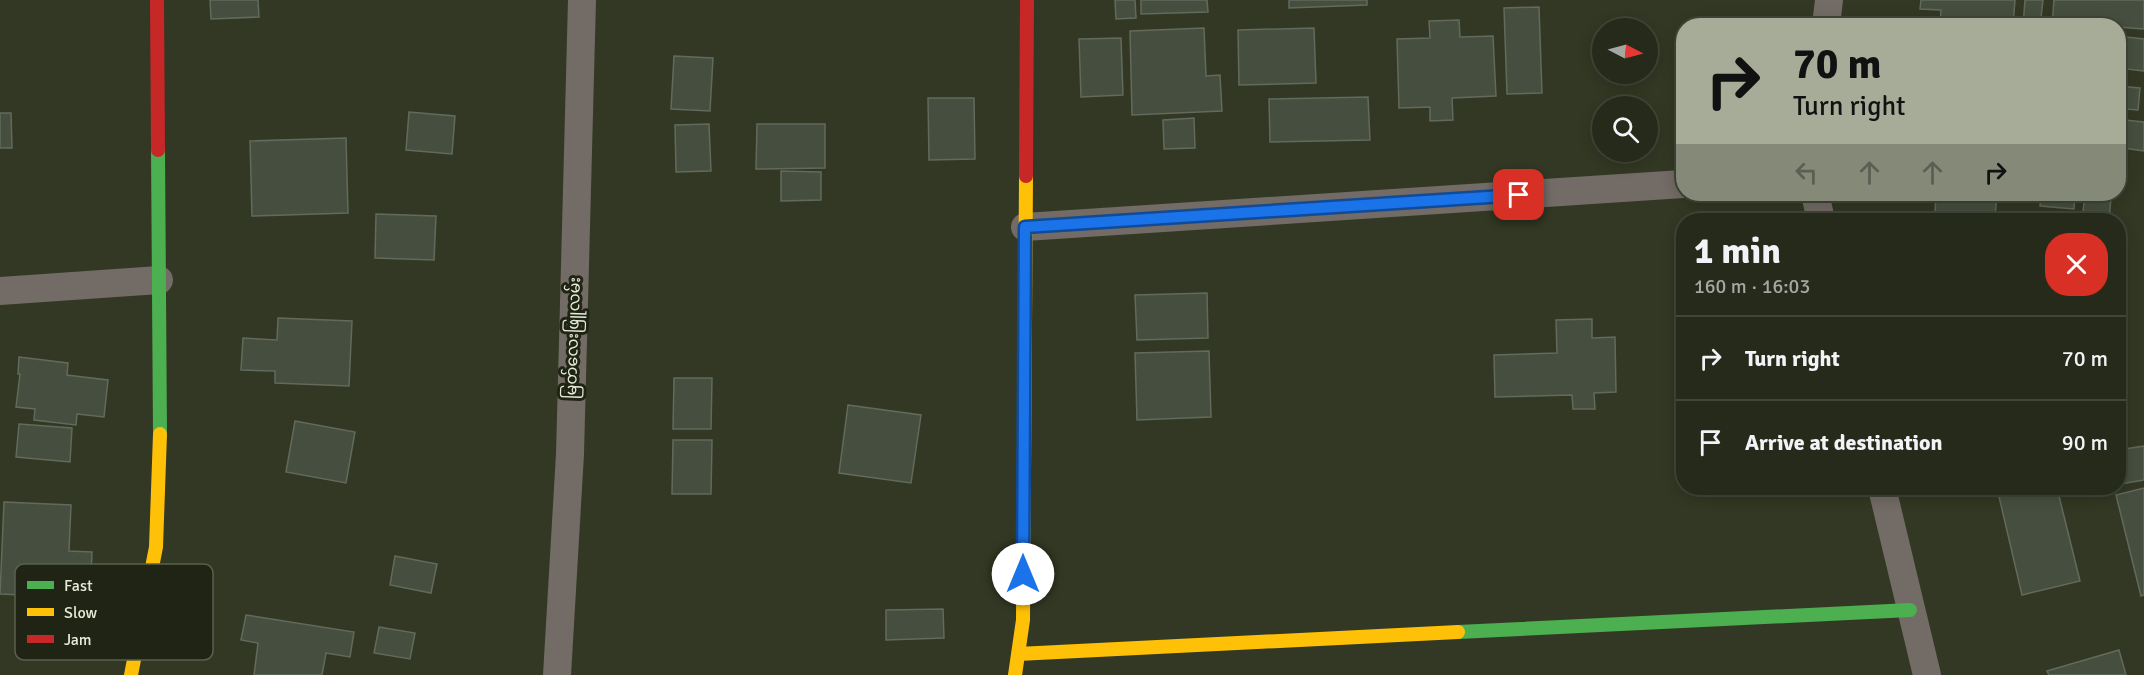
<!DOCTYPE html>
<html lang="en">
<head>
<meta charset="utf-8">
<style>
	body { margin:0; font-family:Signika,"Noto Sans Myanmar",sans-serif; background:#2e3223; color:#f1f3f6; height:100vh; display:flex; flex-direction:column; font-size:22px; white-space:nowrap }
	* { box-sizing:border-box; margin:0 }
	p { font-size:20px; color:#a4a7a2 }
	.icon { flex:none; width:33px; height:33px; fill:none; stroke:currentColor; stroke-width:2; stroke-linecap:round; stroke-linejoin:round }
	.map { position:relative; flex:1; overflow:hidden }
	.side { position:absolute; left:1676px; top:213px; width:450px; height:282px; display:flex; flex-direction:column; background:#262a1a; border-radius:24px; box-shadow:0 3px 15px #0003,0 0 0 2px #424639 }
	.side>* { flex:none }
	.banner { position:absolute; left:1676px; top:18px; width:450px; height:183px; border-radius:24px; box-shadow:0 3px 15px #0003,0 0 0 2px #424639; background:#a6ac97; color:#111; overflow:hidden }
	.needle { width:39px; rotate:96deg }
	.fabs { position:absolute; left:1592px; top:18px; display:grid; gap:12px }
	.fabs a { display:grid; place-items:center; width:66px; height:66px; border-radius:50%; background:#262a1a; box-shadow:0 3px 15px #0003,0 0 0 2px #424639; font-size:30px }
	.pin { position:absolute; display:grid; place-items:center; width:51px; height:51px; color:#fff; margin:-26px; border-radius:12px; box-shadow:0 3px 9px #0006 }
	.me { position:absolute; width:66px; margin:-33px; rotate:0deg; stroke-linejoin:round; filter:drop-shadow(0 0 4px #0008) }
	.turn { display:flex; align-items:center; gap:21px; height:126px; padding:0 18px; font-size:27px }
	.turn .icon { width:78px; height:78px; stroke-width:2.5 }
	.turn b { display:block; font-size:42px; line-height:51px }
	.lanes { display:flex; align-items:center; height:57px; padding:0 18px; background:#0003; justify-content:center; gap:30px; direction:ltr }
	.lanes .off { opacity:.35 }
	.round { display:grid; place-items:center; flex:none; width:63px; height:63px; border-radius:24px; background:#2e3223 }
	.summary { display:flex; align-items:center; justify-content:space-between; height:102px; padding:0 18px }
	h1 { font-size:36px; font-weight:800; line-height:45px }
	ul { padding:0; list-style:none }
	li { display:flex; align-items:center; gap:18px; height:84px; padding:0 18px; border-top:2px solid #424639 }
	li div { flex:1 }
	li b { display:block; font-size:22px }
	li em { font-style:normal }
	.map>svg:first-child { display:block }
	.building { fill:#464f3f; stroke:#626a5b; stroke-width:1.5 }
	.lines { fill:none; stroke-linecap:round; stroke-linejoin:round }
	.street { stroke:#736b65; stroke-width:28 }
	.fast { stroke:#4caf50; stroke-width:14 }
	.slow { stroke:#ffc107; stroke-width:14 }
	.jam { stroke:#c62828; stroke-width:14 }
	.route-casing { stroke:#114b97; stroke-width:15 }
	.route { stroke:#1a73e8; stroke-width:10 }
	.labels { text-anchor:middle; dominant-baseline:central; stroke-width:6; stroke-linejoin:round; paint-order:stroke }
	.street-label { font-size:16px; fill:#e4ebd6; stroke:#1f2414 }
	.key { fill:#1f2414; stroke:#5a604e; stroke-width:1.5 }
	.key-label { font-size:16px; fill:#e4ebd6 }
</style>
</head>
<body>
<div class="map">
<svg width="2144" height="675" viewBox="0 0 2144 675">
	<rect width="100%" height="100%" fill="#323823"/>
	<path class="building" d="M210,0H258L259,17L211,19Z
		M1115,0H1135L1136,18L1116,19Z
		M1141,0H1207L1208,12L1141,14Z
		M1289,0H1367V5L1289,8Z
		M1921,0H2015L2013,26L1940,24L1941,10L1920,9Z
		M2025,0H2043L2040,26H2023Z
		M2054,0H2144V29L2118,27V26L2052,24Z
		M1539,7L1542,93L1507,94L1504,8Z
		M1459,20L1460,37L1493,36L1496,96L1452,98L1453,120L1430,121V107L1399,108L1397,39L1430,38L1429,21Z
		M1204,28L1206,76L1220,75L1222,111L1132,115L1130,31Z
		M1314,28L1316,83L1239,85L1238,30Z
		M2118,36L2144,39V71L2118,68Z
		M1121,38L1123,95L1081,97L1079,39Z
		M674,56L713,58L710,111L671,109Z
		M2118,86L2140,88L2138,110L2126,109L2125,120L2144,122V151L2123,148L2121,166H2118Z
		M1368,97L1370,140L1270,142L1269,99Z
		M928,98H974L975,159L929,160Z
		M409,112L455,116L452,154L406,150Z
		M0,113H11L12,148H0Z
		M1194,118L1195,148L1164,149L1163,120Z
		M709,124L711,171L676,172L675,125Z
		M757,124H825V168L756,169Z
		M346,138L348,213L252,216L250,141Z
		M781,171L821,172V200L781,201Z
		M1936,194H1997L1995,217L1935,212Z
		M2041,194H2075L2074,209L2040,206Z
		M2085,195L2111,198L2109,220H2082Z
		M376,214L436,216L434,260L375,258Z
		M1207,293L1208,338L1137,340L1135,295Z
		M278,318L352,321L349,386L275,383V371L241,370L243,338L277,340Z
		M1592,319V338L1615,337L1616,392L1594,393L1595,409H1573L1572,395L1495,397L1494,355L1557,353L1556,320Z
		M1209,351L1211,417L1137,420L1135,353Z
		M19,357L68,363L67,375L108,380L104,417L77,414L76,425L34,420L35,409L16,407L20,374H18Z
		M674,378H712L711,429H673Z
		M848,405L921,415L911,483L839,473Z
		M295,421L355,432L346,483L286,472Z
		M19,424L72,428L70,462L16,457Z
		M673,440H712L711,494H672Z
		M2144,446V480L2121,484L2118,468V450Z
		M1997,488H2071L2073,493L2059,496L2080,581L2022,595Z
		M2144,488V595L2141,596L2116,495Z
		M4,502L71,505L69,551L92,552L90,598L0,594Z
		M395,556L437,564L431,593L390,585Z
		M943,609L944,638L886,640V610Z
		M246,615L354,632L350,657L326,653L322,675H254L258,643L241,640Z
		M379,627L415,633L410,659L374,653Z
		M2119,650L2126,675H2049L2047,671Z"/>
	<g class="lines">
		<path class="street" d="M1826,26L1829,0
			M1815,194L1821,220
			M1025,227L1683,184
			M0,291L159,280
			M1882,488L1927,675
			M557,675L570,454L582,0"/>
		<path class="fast" d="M158,150L160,434
			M1458,632L1910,610"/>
		<path class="slow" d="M1018,654L1458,632
			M131,675L156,547L160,434
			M1015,675L1023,620L1026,176"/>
		<path class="jam" d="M157,0L158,150
			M1026,176L1027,0"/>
	</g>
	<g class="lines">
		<g class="route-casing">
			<path id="route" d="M1023,574L1025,227L1519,195"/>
		</g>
		<use href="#route" class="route"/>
	</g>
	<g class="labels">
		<g class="street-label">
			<text transform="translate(573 338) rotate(-88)">မြတ်လေးဖြူလမ်း</text>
		</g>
	</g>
	<rect x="15" y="564" width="198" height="96" rx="9" class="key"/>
	<rect x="27" y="581" width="27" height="8" fill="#4caf50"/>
	<rect x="27" y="608" width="27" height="8" fill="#ffc107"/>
	<rect x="27" y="635" width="27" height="8" fill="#c62828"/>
	<g class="key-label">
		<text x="64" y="591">Fast</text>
		<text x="64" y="618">Slow</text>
		<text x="64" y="645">Jam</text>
	</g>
</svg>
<div class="fabs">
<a><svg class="needle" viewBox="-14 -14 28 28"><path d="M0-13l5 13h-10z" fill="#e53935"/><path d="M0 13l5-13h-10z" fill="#a4a7a2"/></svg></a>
<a><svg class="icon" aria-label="search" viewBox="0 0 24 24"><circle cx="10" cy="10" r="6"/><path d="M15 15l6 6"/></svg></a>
</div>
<div class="pin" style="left:1519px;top:195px;background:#d93025"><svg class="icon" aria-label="arrive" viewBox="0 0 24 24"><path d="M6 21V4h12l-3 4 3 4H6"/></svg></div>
<svg class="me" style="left:1023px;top:574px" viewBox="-20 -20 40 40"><circle r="19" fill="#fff"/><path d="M0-13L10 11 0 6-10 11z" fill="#1a73e8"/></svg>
<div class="banner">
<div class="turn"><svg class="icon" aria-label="right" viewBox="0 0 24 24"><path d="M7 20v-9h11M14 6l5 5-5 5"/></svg><div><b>70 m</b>Turn right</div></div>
<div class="lanes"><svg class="icon off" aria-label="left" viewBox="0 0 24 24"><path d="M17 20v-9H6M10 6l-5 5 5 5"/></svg><svg class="icon off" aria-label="ahead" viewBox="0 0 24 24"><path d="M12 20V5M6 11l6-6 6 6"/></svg><svg class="icon off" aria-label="ahead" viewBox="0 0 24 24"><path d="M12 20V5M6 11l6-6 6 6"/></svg><svg class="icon" aria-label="right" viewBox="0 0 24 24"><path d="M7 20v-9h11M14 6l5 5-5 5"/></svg></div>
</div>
<section class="side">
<div class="summary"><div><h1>1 min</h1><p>160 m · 16:03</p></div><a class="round" style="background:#d93025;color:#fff"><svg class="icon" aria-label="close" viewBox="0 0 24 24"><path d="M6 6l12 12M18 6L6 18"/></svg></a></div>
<ul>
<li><svg class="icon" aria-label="right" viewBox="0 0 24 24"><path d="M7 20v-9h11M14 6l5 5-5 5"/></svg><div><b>Turn right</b></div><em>70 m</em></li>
<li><svg class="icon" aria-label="arrive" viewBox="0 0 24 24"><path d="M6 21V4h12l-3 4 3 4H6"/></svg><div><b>Arrive at destination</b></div><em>90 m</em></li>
</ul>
</section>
</div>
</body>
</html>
